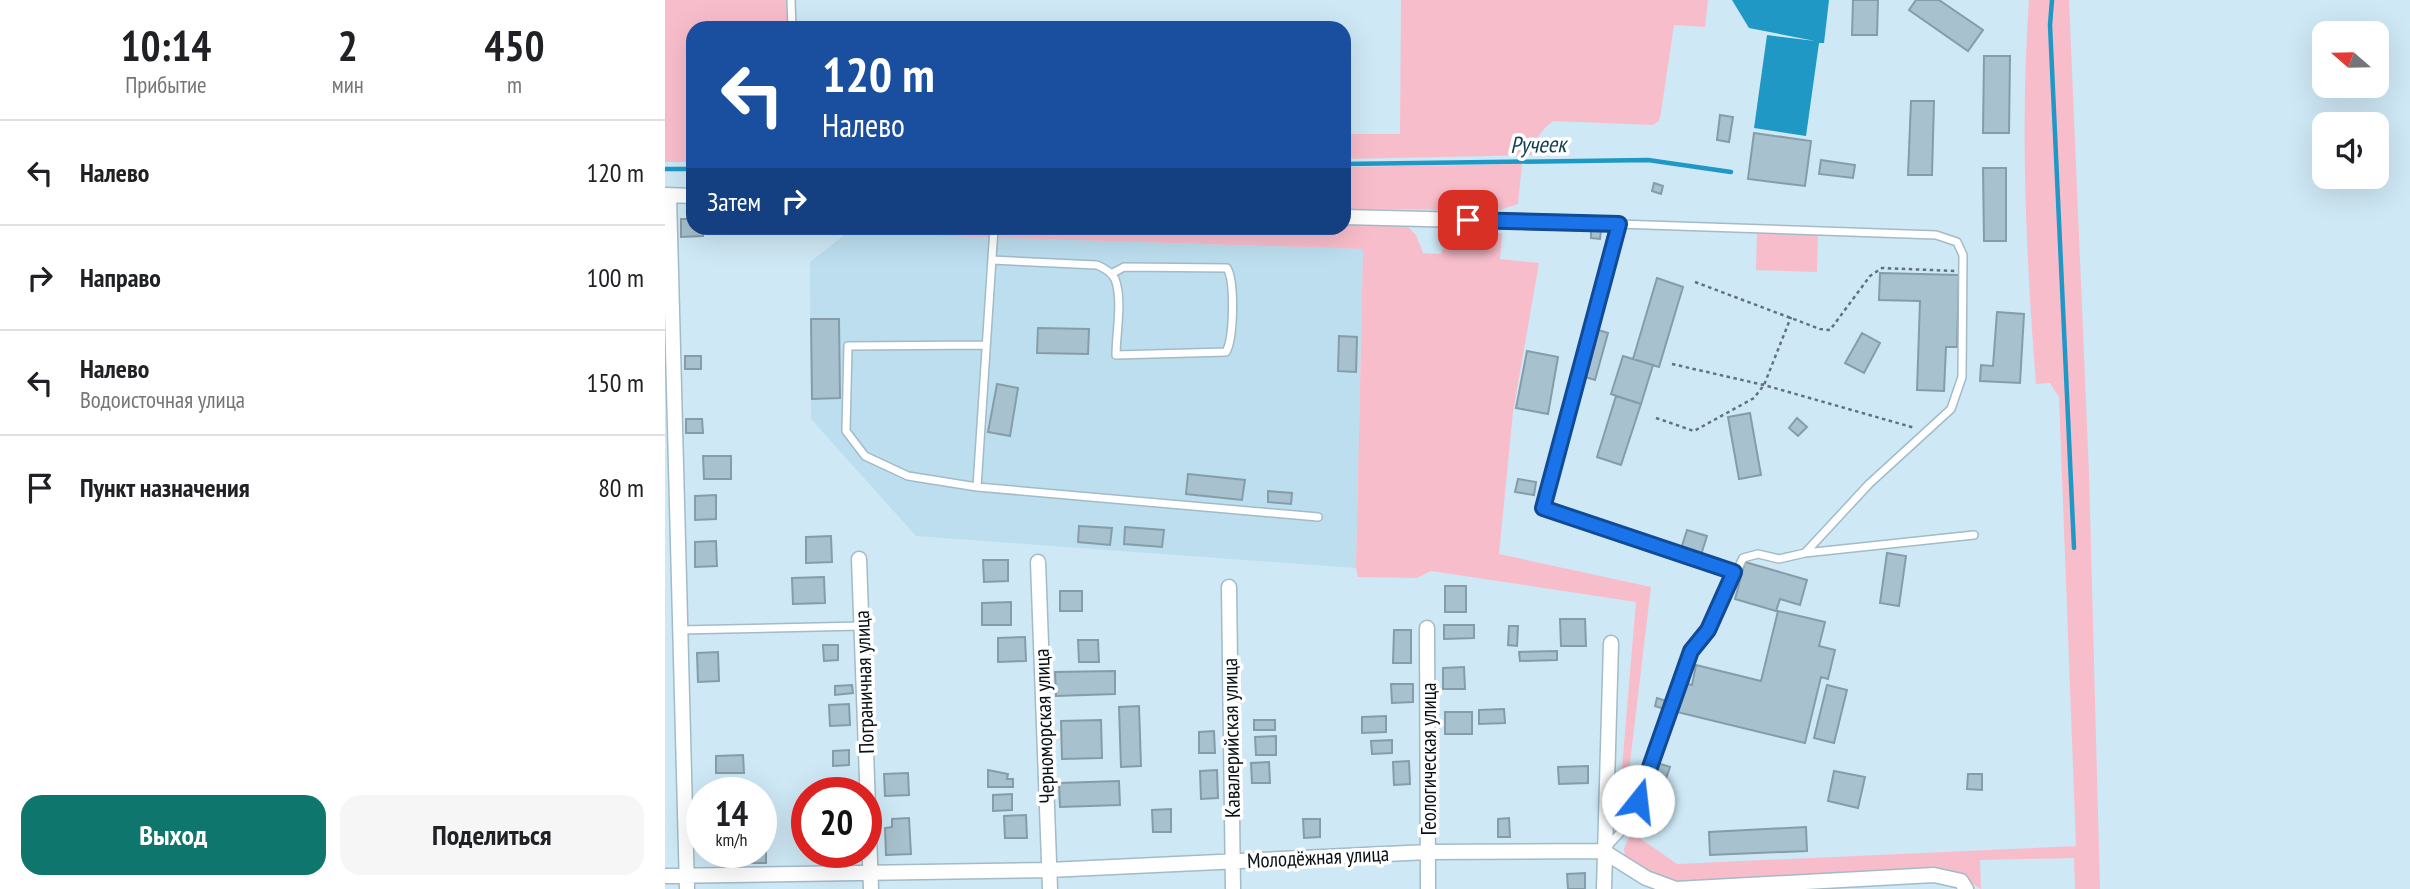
<!DOCTYPE html>
<html lang="ru">
<head>
<meta charset="utf-8">
<style>
	body { margin:0; font-family:"PT Sans Narrow",sans-serif; background:#f6f6f6; color:#202124; height:100vh; display:flex; flex-direction:column; font-size:26px; white-space:nowrap }
	* { box-sizing:border-box; margin:0 }
	p { font-size:23px; color:#757577 }
	.icon { flex:none; width:38px; height:38px; fill:none; stroke:currentColor; stroke-width:2; stroke-linecap:round; stroke-linejoin:round }
	.map { position:relative; flex:1; overflow:hidden }
	.details { display:flex; flex-direction:column; background:#fff; width:665px }
	.details>* { flex:none }
	.hud { position:absolute; left:21px; top:21px; width:665px; height:214px; border-radius:21px; box-shadow:0 7px 28px #0002; background:#1a4fa0; color:#fff; overflow:hidden }
	.needle { width:46px; rotate:290deg }
	.controls { position:absolute; left:1647px; top:21px; display:grid; gap:14px }
	.controls a { display:grid; place-items:center; width:77px; height:77px; border-radius:14px; background:#fff; box-shadow:0 7px 28px #0002; font-size:35px }
	.speed { position:absolute; left:21px; top:777px; display:flex; gap:14px; font-size:35px; font-weight:700; text-align:center }
	.speed>* { display:grid; place-content:center; width:91px; height:91px; border-radius:50%; background:#fff; box-shadow:0 7px 28px #0002; line-height:1 }
	.speed small { font-size:18px; font-weight:400 }
	.speed .limit { border:10px solid #d22; background:#fff; color:#111 }
	.pin { position:absolute; display:grid; place-items:center; width:60px; height:60px; color:#fff; margin:-30px; border-radius:14px; box-shadow:0 4px 10px #0006 }
	.me { position:absolute; width:77px; margin:-38px; rotate:16deg; stroke-linejoin:round; filter:drop-shadow(0 0 5px #0008) }
	.turn { display:flex; align-items:center; gap:24px; height:147px; padding:0 21px; font-size:32px }
	.turn .icon { width:91px; height:91px; stroke-width:2.5 }
	.turn b { display:block; font-size:49px; line-height:60px }
	.then { display:flex; align-items:center; height:66px; padding:0 21px; background:#0003; gap:14px; font-size:26px }
	.eta { display:flex; justify-content:space-evenly; align-items:center; height:119px; text-align:center }
	.eta b { font-size:42px; font-weight:700; line-height:49px }
	.button { display:flex; gap:14px; margin-top:auto; padding:14px 21px }
	.button a { flex:1; height:80px; border-radius:21px; background:#0f766e; color:#fff; font-size:28px; font-weight:700; line-height:80px; text-align:center }
	.button a+a { background:#f6f6f6; color:#202124 }
	ul { padding:0; list-style:none }
	li { display:flex; align-items:center; gap:21px; height:105px; padding:0 21px; border-top:2px solid #e0e0e0 }
	li div { flex:1 }
	li b { display:block; font-size:26px }
	li em { font-style:normal }
	main { display:flex; flex:1; min-height:0 }
	.map>svg:first-child { display:block }
	.built { fill:#bcdeef }
	.green { fill:#f8bdcb }
	.water { fill:#1f98c5 }
	.lines { fill:none; stroke-linecap:round; stroke-linejoin:round }
	.stream { stroke:#1f98c5; stroke-width:4.5 }
	.building { fill:#a8c1ce; stroke:#859da9; stroke-width:2 }
	.service-casing { stroke:#a2bbc7; stroke-width:10 }
	.minor-casing { stroke:#a2bbc7; stroke-width:17 }
	.path { stroke:#61727a; stroke-width:2.5; stroke-dasharray:3.5 3.5; stroke-linecap:butt }
	.service { stroke:#fff; stroke-width:7 }
	.minor { stroke:#fff; stroke-width:14 }
	.route-casing { stroke:#114b97; stroke-width:18 }
	.route { stroke:#1a73e8; stroke-width:12 }
	.labels { text-anchor:middle; dominant-baseline:central; stroke-width:7; stroke-linejoin:round; paint-order:stroke }
	.street-label { font-size:21px; fill:#081115; stroke:#fff }
	.water-label { font-size:23px; font-style:italic; fill:#124154; stroke:#fff }
</style>
</head>
<body>
<main>
<section class="details">
<div class="eta">
<div><b>10:14</b><p>Прибытие</p></div>
<div><b>2</b><p>мин</p></div>
<div><b>450</b><p>m</p></div>
</div>
<ul>
<li><svg class="icon" aria-label="left" viewBox="0 0 24 24"><path d="M17 20v-9H6M10 6l-5 5 5 5"/></svg><div><b>Налево</b></div><em>120 m</em></li>
<li><svg class="icon" aria-label="right" viewBox="0 0 24 24"><path d="M7 20v-9h11M14 6l5 5-5 5"/></svg><div><b>Направо</b></div><em>100 m</em></li>
<li><svg class="icon" aria-label="left" viewBox="0 0 24 24"><path d="M17 20v-9H6M10 6l-5 5 5 5"/></svg><div><b>Налево</b><p>Водоисточная улица</p></div><em>150 m</em></li>
<li><svg class="icon" aria-label="arrive" viewBox="0 0 24 24"><path d="M6 21V4h12l-3 4 3 4H6"/></svg><div><b>Пункт назначения</b></div><em>80 m</em></li>
</ul>
<div class="button"><a>Выход</a><a>Поделиться</a></div>
</section>
<div class="map">
<svg width="1745" height="889" viewBox="0 0 1745 889">
	<rect width="100%" height="100%" fill="#cee8f5"/>
	<path class="built" d="M182,233L698,249L691,568L251,536L146,419L145,262Z"/>
	<path class="green" d="M0,0H122V28H28V162H0Z
		M736,0H1043L1040,27L1009,25L996,112L994,121L988,125L888,121C875,131 870,138 873,155L679,159V134H735Z
		M1364,0H1404L1424,473L1435,889H1410L1409,858L1315,860L1316,889L1287,871L1267,870L1011,882L961,862L959,849L966,832L1012,864L1411,846L1394,397L1385,383L1371,384C1361,257 1355,127 1364,0Z
		M857,164L853,204L835,210L679,209V167Z
		M679,225L742,226L751,235L758,253L776,254L785,231C801,226 822,226 837,234L835,259L874,263L848,412L834,554L986,587L958,821L952,827L971,602L766,571L752,578L693,577L691,568L698,249L183,233L189,228Z
		M1092,232L1153,234L1152,272L1091,270Z"/>
	<path class="water" d="M1067,0H1164L1159,43H1154L1141,136L1089,128L1102,35L1150,41L1084,28Z"/>
	<g class="lines">
		<path class="stream" d="M1387,0L1385,25L1409,548
			M679,164L983,160L1066,172
			M0,169H28"/>
	</g>
	<path class="building" d="M1188,0H1213L1212,35H1187Z
		M1251,0H1274L1318,30L1303,51L1244,10Z
		M1319,56H1345L1344,133H1318Z
		M1246,101H1269L1267,175H1243Z
		M1055,115L1068,117L1064,142L1052,140Z
		M1089,133L1146,141L1140,186L1083,179Z
		M1156,160L1190,165L1188,178L1154,174Z
		M1318,168H1341V241H1319Z
		M989,183L998,186L996,194L987,191Z
		M16,219H28V228H38V236L16,237Z
		M926,230H936L935,239L926,238Z
		M1215,273L1294,275L1292,347H1281L1279,391L1252,390L1255,301L1214,300Z
		M992,278L1018,287L994,367L968,359Z
		M1332,312L1359,314L1355,383L1315,381L1316,365L1328,366Z
		M146,319H174L175,398L147,399Z
		M373,328L424,329L423,354L372,353Z
		M930,329L943,333L930,380L917,376Z
		M1197,333L1215,343L1199,373L1180,363Z
		M674,336L692,337L691,372L673,371Z
		M862,351L893,357L883,414L851,408Z
		M20,356H36V369H20Z
		M958,356L988,365L976,404L946,394Z
		M332,384L353,388L345,436L323,432Z
		M951,396L976,404L956,465L932,457Z
		M1085,413L1096,475L1074,479L1063,417Z
		M1132,418L1142,427L1133,436L1124,428Z
		M21,419H37L38,433H21Z
		M38,456H66V479H39Z
		M523,474L580,480L577,500L521,494Z
		M853,479L871,482L869,495L850,492Z
		M603,491L627,493L626,504L603,502Z
		M51,495V519L30,520V496Z
		M414,526L447,528L445,545L413,542Z
		M460,527L499,530L497,547L459,544Z
		M1022,530L1042,536L1036,555L1016,549Z
		M166,536L167,562L141,563V537Z
		M51,541L52,566L30,567V542Z
		M1222,553L1241,556L1234,606L1215,603Z
		M318,560H343V581L319,582Z
		M1080,562L1142,580L1135,605L1115,599L1111,611L1070,599Z
		M159,577L160,603L128,604L127,578Z
		M780,586H801V612H780Z
		M395,591H417V611H395Z
		M346,602V625H317V603Z
		M1113,611L1160,622L1154,646L1170,650L1163,679L1156,677L1140,743L1008,711L1015,682L1027,685L1031,665L1096,681Z
		M895,619H920L921,646H896Z
		M779,625H809V638L779,639Z
		M844,626H853L852,646L843,645Z
		M729,630H746V663H728Z
		M360,637L361,661L333,662V638Z
		M413,640H433L434,662H414Z
		M158,645H173V660L159,661Z
		M892,651V660L855,661L854,652Z
		M53,652L54,681L33,682L32,653Z
		M799,667L800,689H778V668Z
		M450,671V694L391,696L390,672Z
		M726,684H748V702L727,703Z
		M187,685L188,693L170,695V686Z
		M1162,685L1182,690L1169,743L1149,738Z
		M992,698L1001,701L999,709L990,706Z
		M184,704L185,725L165,726L164,705Z
		M474,706L476,766L456,767L454,707Z
		M839,709L840,723L814,724V710Z
		M780,712H807V734H780Z
		M721,716V732L697,733V717Z
		M436,720L437,758L397,759L396,721Z
		M589,720H610V730H589Z
		M549,731L550,753H534V732Z
		M611,736V755H591L590,737Z
		M727,740V753L707,754L706,741Z
		M184,750V765L168,766V751Z
		M78,755L79,773H51V756Z
		M744,761L745,784L729,785L728,762Z
		M604,762L605,783H587L586,763Z
		M989,762L1005,767L993,801L978,795Z
		M923,766V783L894,784L893,767Z
		M323,770L343,774L342,779H348V787H323Z
		M552,770L553,798L536,799L535,771Z
		M1169,771L1200,777L1193,808L1163,801Z
		M243,773L244,795L220,796L219,774Z
		M1303,774H1317V790L1302,789Z
		M454,781L455,805L395,807L394,783Z
		M347,794V810L328,811V795Z
		M506,809V832H488L487,810Z
		M361,815L362,838H340L339,816Z
		M244,818L246,854L221,855L220,828L227,827V819Z
		M844,818L845,837H833V819Z
		M638,819H655V837L639,838Z
		M1141,827L1142,851L1045,855L1044,832Z
		M96,850H101V863H78V852Z
		M44,852H63L64,856L44,857Z
		M168,852H189V857H169Z
		M920,873V889H903L902,874Z"/>
	<g class="lines">
		<g class="service-casing">
			<path id="service" d="M126,0L127,28
				M924,223L1271,235L1292,242L1298,255L1297,377L1286,409L1204,484L1140,553L1114,559L1093,554L1078,558L1043,630L1026,651L984,762L967,820L941,848
				M954,224L878,508L1069,572
				M327,260L432,265C439,268 447,272 450,279C458,300 451,333 451,355L561,352C569,338 570,281 562,268L459,267L446,274
				M321,345L183,346L181,431L200,456L243,476L312,487L653,517
				M312,487L329,228
				M1140,553L1309,535
				M14,630L196,626"/>
		</g>
		<g class="minor-casing">
			<path id="minor" d="M0,195L28,196
				M4,196L22,889
				M679,217L924,223
				M194,559L206,889
				M373,562L385,889
				M564,587L568,889
				M762,628L763,889
				M0,876L384,870L763,852L938,851L981,878L1011,889L1269,875L1296,881L1301,889
				M939,889L946,643"/>
		</g>
		<path class="path" d="M1030,282L1155,329L1165,330L1205,276L1217,268L1290,271
			M1007,364L1099,385L1250,428
			M991,418L1029,431L1089,398L1099,385L1126,317"/>
		<use href="#service" class="service"/>
		<use href="#minor" class="minor"/>
	</g>
	<g class="lines">
		<g class="route-casing">
			<path id="route" d="M803,220L954,224L878,508L1069,572L1043,630L1026,651L973,801"/>
		</g>
		<use href="#route" class="route"/>
	</g>
	<g class="labels">
		<g class="street-label">
			<text transform="translate(199 682) rotate(-92)">Пограничная улица</text>
			<text transform="translate(379 726) rotate(-92)">Черноморская улица</text>
			<text transform="translate(566 738) rotate(-91)">Кавалерийская улица</text>
			<text transform="translate(763 759) rotate(-90)">Геологическая улица</text>
			<text transform="translate(653 857) rotate(-3)">Молодёжная улица</text>
		</g>
		<g class="water-label">
			<text transform="translate(873 144) rotate(-1)">Ручеек</text>
		</g>
	</g>
</svg>
<div class="controls">
<a><svg class="needle" viewBox="-14 -14 28 28"><path d="M0-13l5 13h-10z" fill="#e53935"/><path d="M0 13l5-13h-10z" fill="#757577"/></svg></a>
<a><svg class="icon" aria-label="sound" viewBox="0 0 24 24"><path d="M4 9h4l5-4v14l-5-4H4zM17 9q2 3 0 6"/></svg></a>
</div>
<div class="speed"><div>14<small>km/h</small></div><div class="limit">20</div></div>
<div class="pin" style="left:803px;top:220px;background:#d93025"><svg class="icon" aria-label="arrive" viewBox="0 0 24 24"><path d="M6 21V4h12l-3 4 3 4H6"/></svg></div>
<svg class="me" style="left:973px;top:801px" viewBox="-20 -20 40 40"><circle r="19" fill="#fff"/><path d="M0-13L10 11 0 6-10 11z" fill="#1a73e8"/></svg>
<div class="hud">
<div class="turn"><svg class="icon" aria-label="left" viewBox="0 0 24 24"><path d="M17 20v-9H6M10 6l-5 5 5 5"/></svg><div><b>120 m</b>Налево</div></div>
<div class="then">Затем<svg class="icon" aria-label="right" viewBox="0 0 24 24"><path d="M7 20v-9h11M14 6l5 5-5 5"/></svg></div>
</div>
</div>
</main>
</body>
</html>
